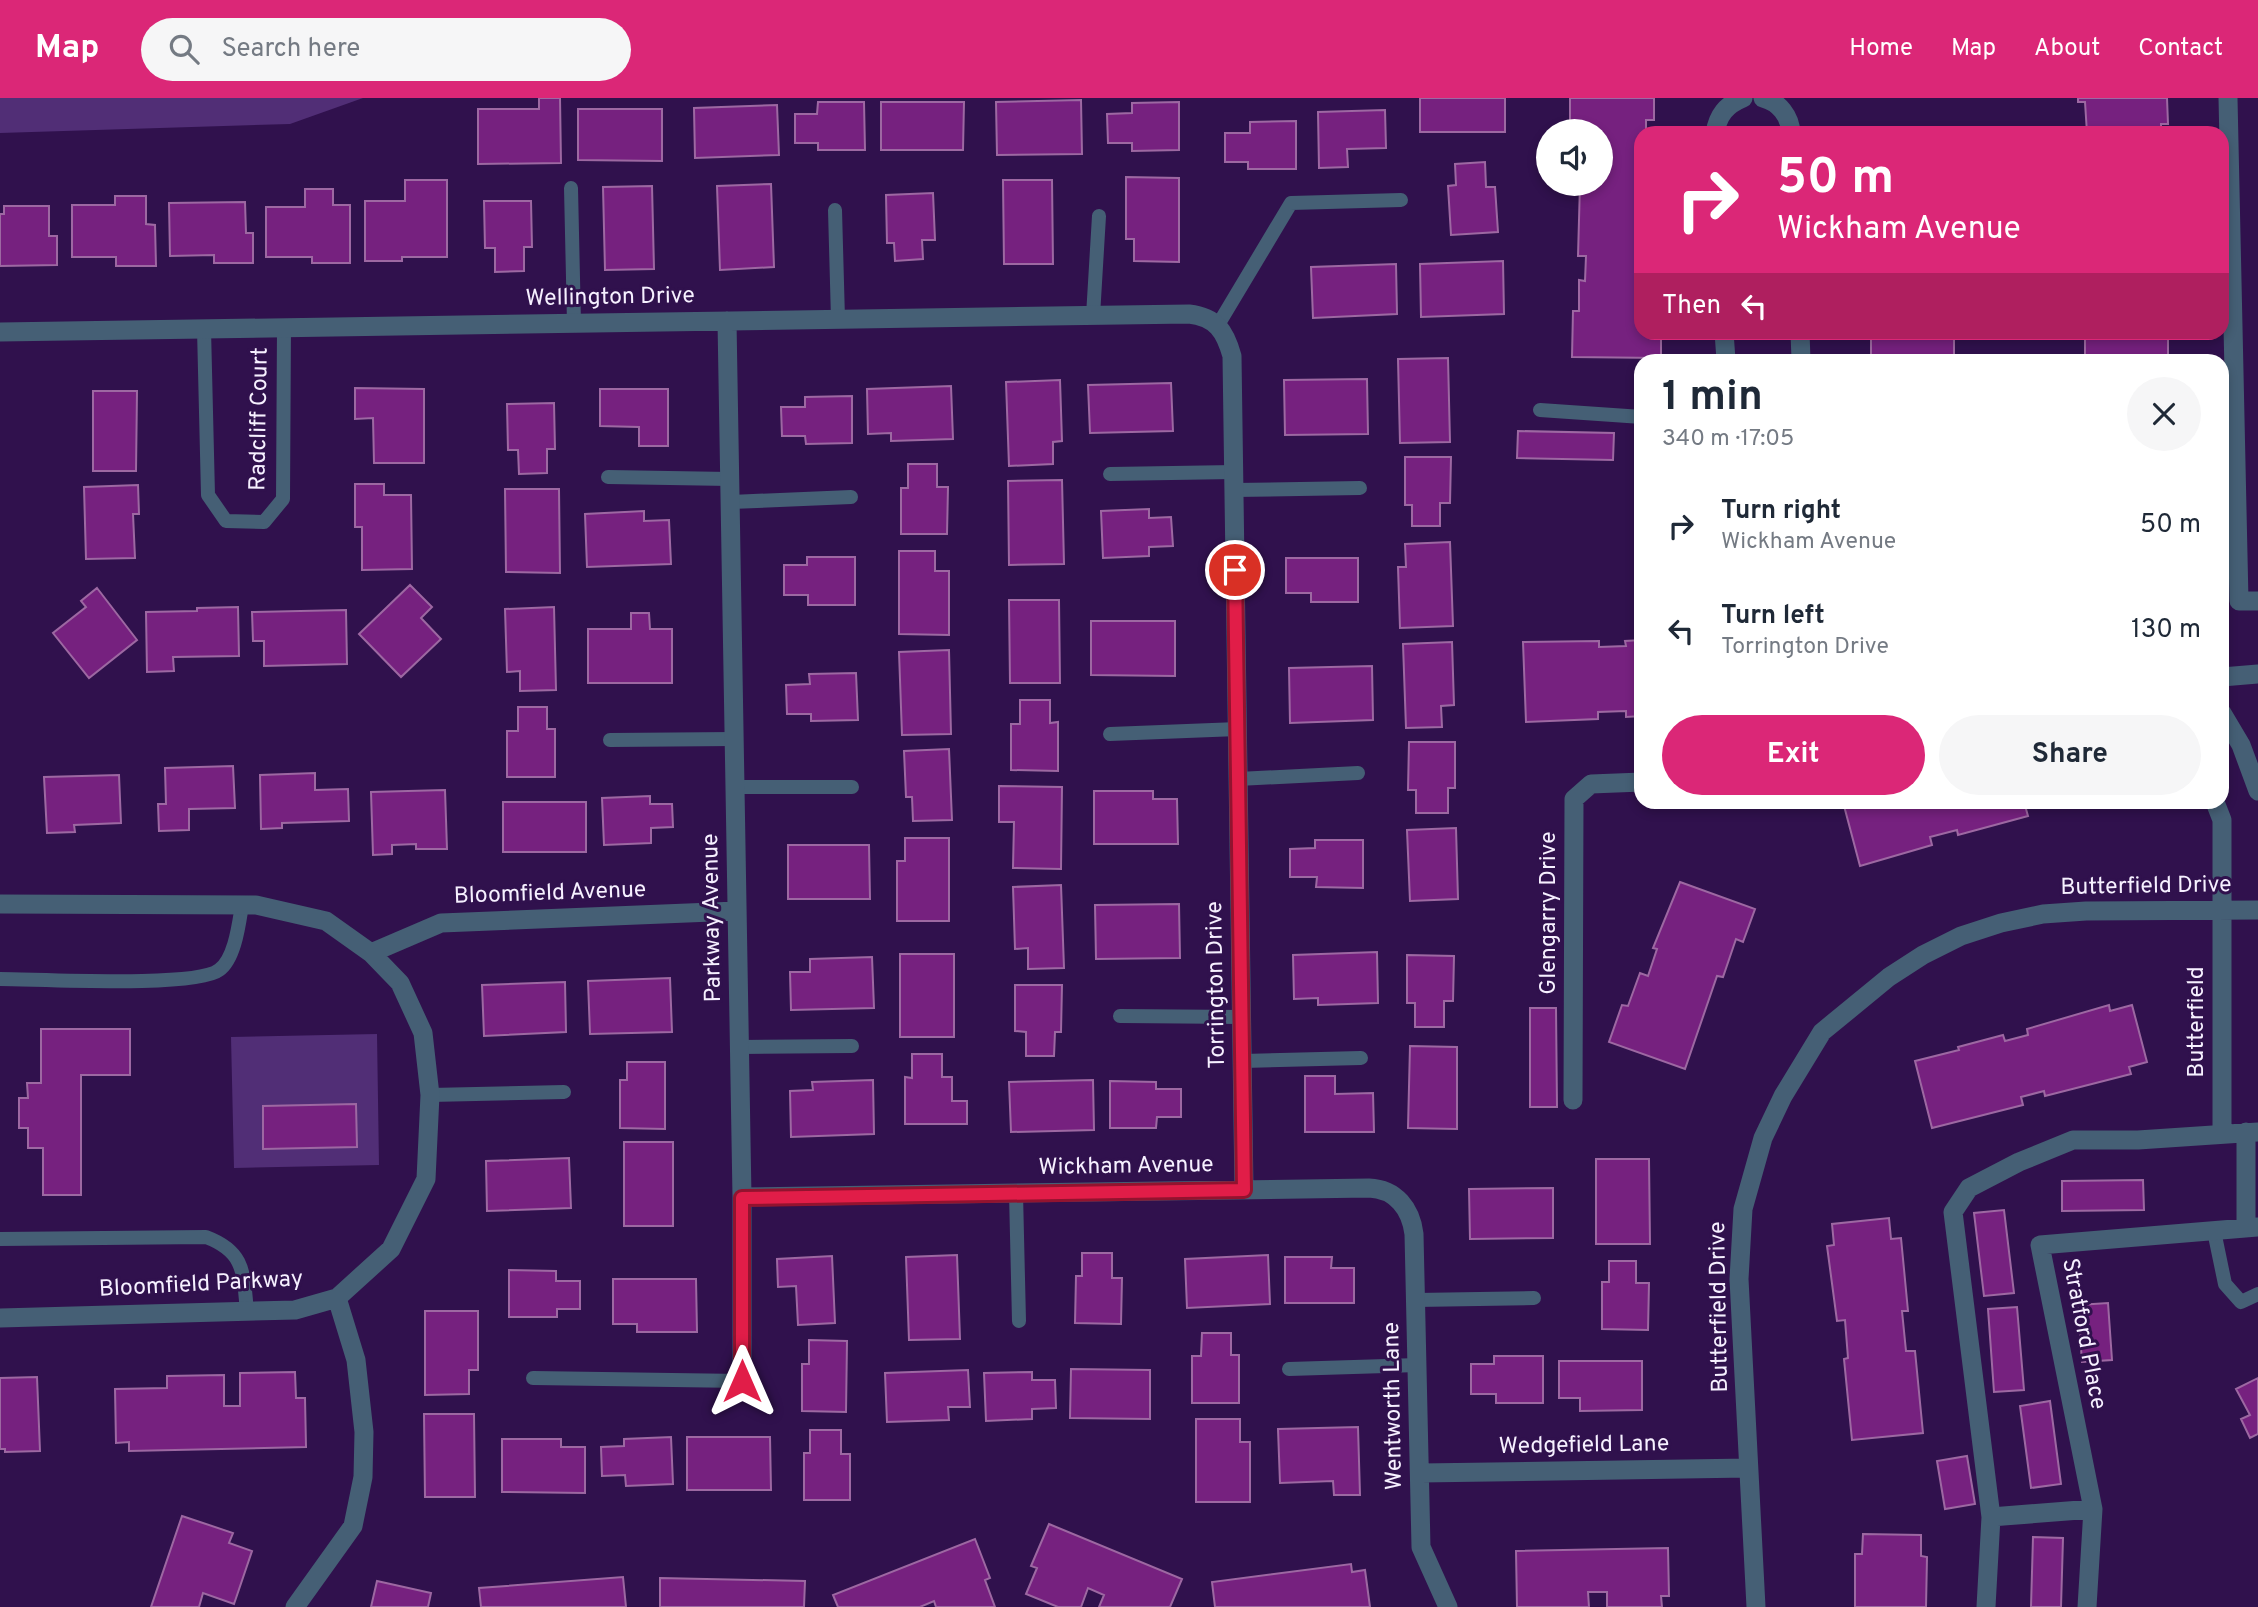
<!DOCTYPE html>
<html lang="en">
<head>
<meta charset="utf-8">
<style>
	body { margin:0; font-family:Overpass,sans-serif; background:#f6f6f7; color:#1f2937; height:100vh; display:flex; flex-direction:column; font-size:26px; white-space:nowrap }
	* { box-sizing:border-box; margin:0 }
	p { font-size:23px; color:#747a83 }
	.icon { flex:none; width:38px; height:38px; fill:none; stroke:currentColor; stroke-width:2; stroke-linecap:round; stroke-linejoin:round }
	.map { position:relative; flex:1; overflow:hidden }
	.panel { position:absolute; left:1634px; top:256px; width:595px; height:455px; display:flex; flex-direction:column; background:#fff; border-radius:21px; box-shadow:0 4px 10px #0003 }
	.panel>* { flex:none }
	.banner { position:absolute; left:1634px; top:28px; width:595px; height:214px; border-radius:21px; box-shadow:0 4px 10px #0003; background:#db2777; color:#fff; overflow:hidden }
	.tools { position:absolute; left:1536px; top:21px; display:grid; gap:14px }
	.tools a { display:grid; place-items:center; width:77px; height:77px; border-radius:50%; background:#fff; box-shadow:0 4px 10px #0003; font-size:35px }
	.pin { position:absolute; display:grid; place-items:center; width:60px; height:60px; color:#fff; margin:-30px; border:4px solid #fff; border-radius:50%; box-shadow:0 2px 7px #0007 }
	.me { position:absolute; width:77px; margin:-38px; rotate:0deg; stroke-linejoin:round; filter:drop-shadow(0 0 5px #0008) }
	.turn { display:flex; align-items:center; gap:24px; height:147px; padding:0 28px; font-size:32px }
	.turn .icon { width:91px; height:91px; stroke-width:2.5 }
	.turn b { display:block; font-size:49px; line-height:60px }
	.then { display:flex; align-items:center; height:66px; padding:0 28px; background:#0003; gap:14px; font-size:26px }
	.round { display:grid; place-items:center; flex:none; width:74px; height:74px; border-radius:37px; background:#f6f6f7 }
	.summary { display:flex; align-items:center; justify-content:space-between; height:119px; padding:0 28px }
	h1 { font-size:42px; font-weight:700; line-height:52px }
	.button { display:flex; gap:14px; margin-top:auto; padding:14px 28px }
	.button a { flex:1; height:80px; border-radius:42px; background:#db2777; color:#fff; font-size:28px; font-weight:700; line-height:80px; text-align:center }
	.button a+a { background:#f6f6f7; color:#1f2937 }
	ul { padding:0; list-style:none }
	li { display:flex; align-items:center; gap:21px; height:105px; padding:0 28px }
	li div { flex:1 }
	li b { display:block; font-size:26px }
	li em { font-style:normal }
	header { display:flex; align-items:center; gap:42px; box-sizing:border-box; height:98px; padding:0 35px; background:#db2777; color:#fff }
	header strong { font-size:33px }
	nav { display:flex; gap:38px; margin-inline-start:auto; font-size:24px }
	.search { width:490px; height:63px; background:#f6f6f7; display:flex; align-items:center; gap:18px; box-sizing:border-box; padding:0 24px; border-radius:38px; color:#747a83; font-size:26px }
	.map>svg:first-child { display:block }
	.green { fill:#512e76 }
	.building { fill:#76217f; stroke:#9d68a2; stroke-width:2 }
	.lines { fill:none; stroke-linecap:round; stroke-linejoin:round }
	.service { stroke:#455f75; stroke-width:14 }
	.minor { stroke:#455f75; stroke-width:19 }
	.route-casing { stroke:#92132f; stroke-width:18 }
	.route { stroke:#e11d48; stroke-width:12 }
	.labels { text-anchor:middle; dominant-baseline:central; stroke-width:6; stroke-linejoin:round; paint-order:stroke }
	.street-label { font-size:23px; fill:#f6f0ff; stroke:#30114d }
</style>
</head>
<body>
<header>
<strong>Map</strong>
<div class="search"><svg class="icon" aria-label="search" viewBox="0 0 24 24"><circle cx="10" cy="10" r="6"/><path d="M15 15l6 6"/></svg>Search here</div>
<nav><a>Home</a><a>Map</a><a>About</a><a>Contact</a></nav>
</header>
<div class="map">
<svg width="2258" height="1509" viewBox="0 0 2258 1509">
	<rect width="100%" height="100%" fill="#30114d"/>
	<path class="green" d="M0,0H363L290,26L0,35Z
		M377,936L379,1067L234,1070L231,939Z"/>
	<path class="building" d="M539,0H560L561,65L478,66V11H539Z
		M1420,0H1505V34H1420Z
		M1570,0H1654V22H1646V35H1642V234L1661,237V260L1572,259L1573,213H1579V182L1585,183L1586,158H1578L1580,86H1601V33H1581V24H1570Z
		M2078,0H2167L2168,26H2161V35H2087L2085,4H2078Z
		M1081,2L1082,56L997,57L996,4Z
		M818,4H864L865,52H818V45H795V16H817Z
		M881,4H964L963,52H881Z
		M1179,4V52L1132,53V45H1108L1107,16L1132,15V5Z
		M777,7L779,57L695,60L694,10Z
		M578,11H662V63L578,62Z
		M1385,12L1386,50L1347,51L1348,69L1319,70L1318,14Z
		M1296,23V71H1248V64H1225V35H1250V24Z
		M1485,64L1486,89H1495L1498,134L1451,137L1448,88L1456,87L1455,66Z
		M1126,79L1179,80V164L1134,163V141H1126Z
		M405,82H447V159H402V163H365V103H405Z
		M1003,82H1052L1053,166H1004Z
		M771,86L774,169L720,172L717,88Z
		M652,88L654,171L605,172L603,89Z
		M305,91H333V107H350V165H312V159H266V109H305Z
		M933,95L935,142H922L923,161L895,163L894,145H887L886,97Z
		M115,98H146V126L155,127L156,168H116V159H72V107H115Z
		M484,103H531L532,149H524V173L495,174V150H485Z
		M245,104L246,135H253V165H214V157L170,158L169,105Z
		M4,108H49V138H57V167L0,168V116H4Z
		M1503,163L1504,216L1421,219L1420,166Z
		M1396,166L1397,216L1313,220L1311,169Z
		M1871,234H1954V262H1871Z
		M2085,234H2168V262H2085Z
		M1448,260L1450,344L1400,345L1398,261Z
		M1367,281L1368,336L1285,337L1284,282Z
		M1060,282L1062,343L1053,344V366L1009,368L1006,284Z
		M1171,285L1173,333L1090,335L1088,287Z
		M951,288L953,341L891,343V335L868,336L867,291Z
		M355,290L424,291V365H374L373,320L355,321Z
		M600,291H668V348H639V329L600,328Z
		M93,293H137L136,373H93Z
		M852,298V345L806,346L805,338H782L781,309H805V299Z
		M554,305L555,351H547V375L519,376L518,352H508L507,306Z
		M1518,333L1614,335L1613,362L1517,360Z
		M1405,359H1451L1450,405H1440V428H1412V407H1405Z
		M908,366H937V389H948L947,436H901V390H908Z
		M1062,382L1064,466L1009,467L1008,383Z
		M355,386H384V397H411L412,471L362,472V429H355Z
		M138,387L139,416H133L135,460L86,461L84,389Z
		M505,391H559L560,475L506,474Z
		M1149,411V420L1171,419L1173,448L1149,449V458L1103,460L1101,413Z
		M644,413V423L669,422L671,466L587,469L585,416Z
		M1450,444L1453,528L1400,530L1398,469H1406L1405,446Z
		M899,453H935V473H949V537L899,536Z
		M807,459H855V507H808V497H784V467H807Z
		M1286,460H1358V504H1311V495H1286Z
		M410,487L432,509L421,520L441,541L401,579L359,536Z
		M97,490L137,542L89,580L53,535L86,509L81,503Z
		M1009,502H1059L1060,585H1010Z
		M238,509L239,558L173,559L174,573L147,574L146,514L197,513V510Z
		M554,509L556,592L520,593V573L507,574L505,511Z
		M346,512L347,566L264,568V543H253L252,514Z
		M631,515H649L650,531H672V585H588V531H631Z
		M1091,523H1175V578L1091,577Z
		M1642,542V618L1626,619V613L1598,614V621L1526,624L1523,544L1599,543V549L1626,548L1625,543Z
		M1452,544L1454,607L1441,608L1442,629L1406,630L1403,546Z
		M949,552L951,636L902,637L899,554Z
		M1372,568L1373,622L1290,625L1289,570Z
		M856,575L858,622L811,623V616H787L786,587L810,586L809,576Z
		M1020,602H1050V625L1058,624V673L1011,672V626H1020Z
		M518,609H547V631H555V679H507V633H518Z
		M1409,644H1455V690H1448V715H1416V692H1408Z
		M949,651L952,722L913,723L912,699H906L904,653Z
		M233,668L235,710L189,711V732L159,733L158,706H166L165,670Z
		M315,675V692L348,691L349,723L282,725V730L261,731L260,677Z
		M119,677L121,725L74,727L75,734L47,735L44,679Z
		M999,688L1062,689L1061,771L1013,770L1014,724H999Z
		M445,692L447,751H416V746L392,747V756L373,757L371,694Z
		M1094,693H1153V701H1177L1178,746H1094Z
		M650,698V706H672L673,729L651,730V745L604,747L602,700Z
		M503,704H586V754H503Z
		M1843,704H2024L2028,718L1958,737L1957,732L1930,739L1932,747L1860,768Z
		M1456,730L1458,801L1410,803L1407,732Z
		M905,740H949V823H897V763H905Z
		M1315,742H1363V790L1316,789L1317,779H1290V751L1315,750Z
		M788,747H869L870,801H788Z
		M1680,784L1755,811L1743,844L1736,841L1723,879L1717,878L1685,971L1609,944L1622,907L1628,908L1640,875L1648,878L1657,851L1653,850Z
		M1061,787L1064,870L1028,871V850L1015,851L1013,789Z
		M1179,806L1180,860L1096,861L1095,807Z
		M1377,854L1378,905L1318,907V900L1294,901L1293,857Z
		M900,856H954V939H900Z
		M1407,857L1454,858L1453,903H1444V929H1415V905H1407Z
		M872,859L874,910L791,912L790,874H810V861Z
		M670,880L672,934L590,936L588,883Z
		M565,884L566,934L484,938L482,887Z
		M1015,887H1062L1061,934H1055L1054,958H1026V934L1015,933Z
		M2109,907L2110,913L2132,907L2147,964L2129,969L2131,976L2045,998L2044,993L2021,999L2023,1007L1932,1030L1915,963L1959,952L1958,949L2003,937L2005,943L2028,937L2027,931Z
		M1530,910H1556L1557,1009H1530Z
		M41,931H130V977H81V1097H43V1050H28V1030H19V1000H28L27,985H41Z
		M1410,948L1457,949V1031L1408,1030Z
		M912,956H942V979H952V1003H967V1026H905V979L912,980Z
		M627,964H665V1031L620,1030V982H627Z
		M1305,978H1335V996L1373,995L1374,1034H1305Z
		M873,982L874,1036L791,1039L790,993L813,992L812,984Z
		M1093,982L1094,1032L1011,1034L1009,984Z
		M1110,983L1156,984V991H1181V1019H1157L1156,1030H1110Z
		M356,1006L357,1049L263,1051V1008Z
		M624,1044H673V1128H624Z
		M569,1060L571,1110L487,1113L486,1063Z
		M1596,1061H1649L1650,1146H1596Z
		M2143,1082L2144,1112L2062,1113V1083Z
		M1553,1090V1140L1470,1141L1469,1091Z
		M2004,1112L2014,1195L1984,1198L1974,1115Z
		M1889,1120L1891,1141L1901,1140L1908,1213H1902L1906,1253H1915L1923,1335L1852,1342L1844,1261L1848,1260L1845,1222L1837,1223L1827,1148L1834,1147L1832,1126Z
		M1082,1155H1112V1180H1122L1121,1226L1075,1225L1076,1178H1082Z
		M957,1157L960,1241L909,1242L906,1159Z
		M1268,1157L1270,1206L1187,1210L1185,1161Z
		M832,1158L835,1225L798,1227L796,1188L778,1189L777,1161Z
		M1285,1159H1332L1331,1170H1354V1205H1285Z
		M1609,1163H1636V1185H1649L1648,1232L1602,1231V1184H1609Z
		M509,1172L556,1173V1183H580V1211H557V1219H509Z
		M613,1181H696L697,1234H637V1226H613Z
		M2108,1205L2112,1262L2082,1264L2078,1207Z
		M2017,1209L2024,1292L1994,1294L1988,1211Z
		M425,1213H478V1272H469V1296L425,1297Z
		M1202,1235H1231V1257H1239V1305H1192V1258H1201Z
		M809,1242L847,1243L846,1314L802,1313V1266H809Z
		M1494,1258H1543V1305H1496V1296H1471V1266H1494Z
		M1559,1263H1642V1312L1580,1313V1300H1559Z
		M1071,1271L1150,1272V1321L1070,1320Z
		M968,1272L970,1309H948L949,1322L887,1324L885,1275Z
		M295,1274L296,1300H305L306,1349L129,1353V1344L116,1345L115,1291L167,1290V1278L224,1277V1308H240V1275Z
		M1032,1274V1282H1055L1056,1310L1032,1311V1321L986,1323L984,1275Z
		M37,1279L40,1353L5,1354V1351H0V1280Z
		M2258,1280V1336L2250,1340L2241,1321L2250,1317L2236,1291Z
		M2050,1303L2061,1386L2031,1390L2020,1308Z
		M424,1316H474L475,1399H425Z
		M1196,1321H1240V1344H1250V1404H1196Z
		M1358,1329L1360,1397H1334L1333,1383L1280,1385L1278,1331Z
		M810,1332H841V1356H850V1402H804V1355H810Z
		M671,1339L673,1386L626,1388L625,1377L602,1378L601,1349L624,1348V1341Z
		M687,1339H770L771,1392H687Z
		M502,1341H561V1349H585V1395L502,1394Z
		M1967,1358L1975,1406L1945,1411L1937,1363Z
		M182,1418L233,1435L229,1445L252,1453L234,1506L203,1495L199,1509H151Z
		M1049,1426L1182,1481L1170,1509H1099L1104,1497L1088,1490L1081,1509H1058L1026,1496L1037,1470L1031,1468Z
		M1863,1436L1921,1437V1458L1927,1459L1926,1509H1855V1456H1862Z
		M2033,1439L2063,1440L2061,1509H2031Z
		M975,1441L990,1480L985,1482L995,1509H936L934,1503L920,1509H838L833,1497Z
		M1668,1450L1669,1498H1661L1662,1509H1607V1494H1588L1589,1509H1517L1516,1453Z
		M1351,1466L1352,1474L1365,1472L1370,1509H1215L1212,1484Z
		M623,1479L626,1509H481L479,1490Z
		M660,1480L805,1483L804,1509H660Z
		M377,1483L431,1495L428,1509H371Z"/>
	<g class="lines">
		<path class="service" d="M571,90L574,225
			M835,112L838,221
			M1093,218L1099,118
			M1218,227L1291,105L1401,102
			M204,231L208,397L226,423L264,424L283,401L284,229
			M1540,312L1642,319
			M1110,376L1234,374
			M608,379L730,381
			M1234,392L1360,390
			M731,404L851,399
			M1110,636L1238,631
			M610,642L734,641
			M1238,681L1358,675
			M735,689H852
			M0,881C38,881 196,890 219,872C235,861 239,825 242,807
			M1120,918L1242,919
			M740,949L852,948
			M1243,963L1361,960
			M430,997L564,994
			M1016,1095L1019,1223
			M2214,1133L2225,1186L2241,1204L2258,1196
			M0,1141L206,1139C246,1154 243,1176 247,1213
			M1416,1202L1534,1200
			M1289,1271L1418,1267
			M533,1280L742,1283"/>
		<path class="minor" d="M1763,0C1779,4 1790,18 1791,35
			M2228,0L2239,503H2258
			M1715,35C1718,17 1726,7 1743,0
			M727,223L742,1099V1283
			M0,234L1189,216C1216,219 1225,233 1232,258L1244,1092
			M1724,234L1726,262
			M1800,234L1801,262
			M2222,579L2258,576
			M2222,615L2241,647L2258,693
			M2215,704L2222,722V1035
			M0,806L256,807L326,823L371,855L400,885L423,935L430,997L426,1081L391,1151L337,1200L295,1212L0,1220
			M371,855L441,825L737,813
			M1573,1002L1574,701L1591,686L1642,684
			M742,1099L1369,1090C1396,1091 1411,1111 1414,1136L1421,1449L1448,1509
			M2246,1129V1034
			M1421,1375L1748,1370
			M1991,1419L2093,1411
			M295,1509L353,1428L363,1379L364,1334L356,1262L337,1200
			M1756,1509L1739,1181L1743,1111L1763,1040L1783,998L1822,934L1889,879L1923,857L1961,838L2001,825L2043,816L2086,813L2258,812
			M1986,1509L1991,1419L1953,1114L1969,1090L2019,1064L2073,1042H2138L2258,1034
			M2087,1509L2093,1411L2040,1147L2258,1129"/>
	</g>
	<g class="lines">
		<g class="route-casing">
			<path id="route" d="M742,1283V1100L1244,1092L1235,472"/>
		</g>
		<use href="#route" class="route"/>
	</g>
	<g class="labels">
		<g class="street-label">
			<text transform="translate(610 200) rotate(-1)">Wellington Drive</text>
			<text transform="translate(260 321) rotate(-89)">Radcliff Court</text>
			<text transform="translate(2146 789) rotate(-1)">Butterfield Drive</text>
			<text transform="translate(550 796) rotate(-2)">Bloomfield Avenue</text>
			<text transform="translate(1549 815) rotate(-90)">Glengarry Drive</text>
			<text transform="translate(713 820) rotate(-91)">Parkway Avenue</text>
			<text transform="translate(1217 887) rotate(-91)">Torrington Drive</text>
			<text transform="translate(2197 924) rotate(-90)">Butterfield</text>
			<text transform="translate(1126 1069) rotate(-1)">Wickham Avenue</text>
			<text transform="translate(201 1187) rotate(-3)">Bloomfield Parkway</text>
			<text transform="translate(1720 1209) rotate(-91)">Butterfield Drive</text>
			<text transform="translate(2083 1236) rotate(79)">Stratford Place</text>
			<text transform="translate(1394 1308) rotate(-91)">Wentworth Lane</text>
			<text transform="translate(1584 1348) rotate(-1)">Wedgefield Lane</text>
		</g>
	</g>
</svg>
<div class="tools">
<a><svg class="icon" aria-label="sound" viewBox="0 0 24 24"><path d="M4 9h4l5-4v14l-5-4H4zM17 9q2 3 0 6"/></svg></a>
</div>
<div class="pin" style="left:1235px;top:472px;background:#d93025"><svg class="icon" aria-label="arrive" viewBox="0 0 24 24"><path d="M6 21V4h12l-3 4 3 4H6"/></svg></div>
<svg class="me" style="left:742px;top:1283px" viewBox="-20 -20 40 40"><path d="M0-17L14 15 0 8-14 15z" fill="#e11d48" stroke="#fff" stroke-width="4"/></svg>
<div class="banner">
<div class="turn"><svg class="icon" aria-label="right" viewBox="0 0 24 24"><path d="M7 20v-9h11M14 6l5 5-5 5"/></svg><div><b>50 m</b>Wickham Avenue</div></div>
<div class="then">Then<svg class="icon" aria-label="left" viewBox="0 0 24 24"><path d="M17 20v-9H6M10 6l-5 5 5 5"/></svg></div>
</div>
<section class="panel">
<div class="summary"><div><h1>1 min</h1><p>340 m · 17:05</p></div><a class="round"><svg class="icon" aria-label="close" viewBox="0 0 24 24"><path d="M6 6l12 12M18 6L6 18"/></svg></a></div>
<ul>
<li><svg class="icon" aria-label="right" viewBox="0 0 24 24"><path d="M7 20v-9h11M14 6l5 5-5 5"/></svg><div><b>Turn right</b><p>Wickham Avenue</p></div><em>50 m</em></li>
<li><svg class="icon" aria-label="left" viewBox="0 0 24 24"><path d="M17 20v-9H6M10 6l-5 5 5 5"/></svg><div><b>Turn left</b><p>Torrington Drive</p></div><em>130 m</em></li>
</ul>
<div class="button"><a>Exit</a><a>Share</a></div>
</section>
</div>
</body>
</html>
